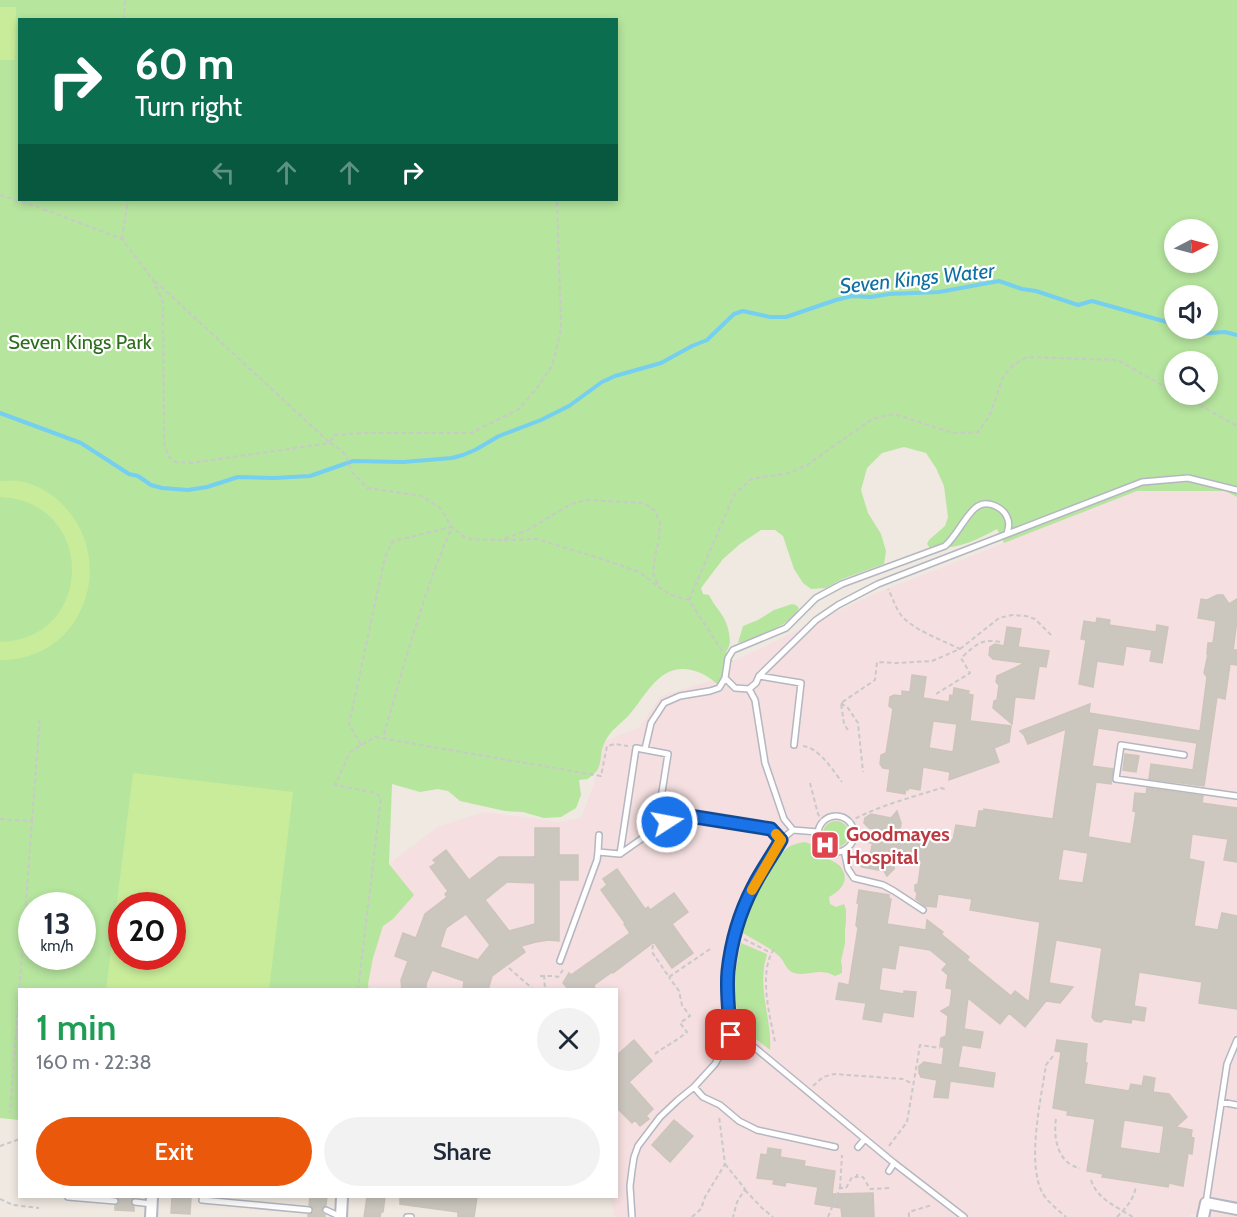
<!DOCTYPE html>
<html lang="en">
<head>
<meta charset="utf-8">
<style>
	body { margin:0; font-family:Cabin,sans-serif; background:#f2f2f3; color:#1f2937; height:100vh; display:flex; flex-direction:column; font-size:22px; white-space:nowrap }
	* { box-sizing:border-box; margin:0 }
	p { font-size:20px; color:#747a83 }
	.icon { flex:none; width:33px; height:33px; fill:none; stroke:currentColor; stroke-width:2; stroke-linecap:round; stroke-linejoin:round }
	.map { position:relative; flex:1; overflow:hidden }
	.side { position:absolute; left:18px; top:988px; width:600px; height:210px; display:flex; flex-direction:column; background:#fff; border-radius:0px; box-shadow:0 3px 9px #0003 }
	.side>* { flex:none }
	.guide { position:absolute; left:18px; top:18px; width:600px; height:183px; border-radius:0px; box-shadow:0 3px 9px #0003; background:#0b6e4f; color:#fff; overflow:hidden }
	.needle { width:39px; rotate:84deg }
	.buttons { position:absolute; left:1164px; top:219px; display:grid; gap:12px }
	.buttons a { display:grid; place-items:center; width:54px; height:54px; border-radius:50%; background:#fff; box-shadow:0 3px 9px #0003; font-size:30px }
	.speed { position:absolute; left:18px; top:892px; display:flex; gap:12px; font-size:30px; font-weight:700; text-align:center }
	.speed>* { display:grid; place-content:center; width:78px; height:78px; border-radius:50%; background:#fff; box-shadow:0 3px 9px #0003; line-height:1 }
	.speed small { font-size:15px; font-weight:400 }
	.speed .limit { border:9px solid #d22; background:#fff; color:#111 }
	.pin { position:absolute; display:grid; place-items:center; width:51px; height:51px; color:#fff; margin:-26px; border-radius:12px; box-shadow:0 3px 9px #0006 }
	.me { position:absolute; width:66px; margin:-33px; rotate:79deg; stroke-linejoin:round; filter:drop-shadow(0 0 4px #0008) }
	.turn { display:flex; align-items:center; gap:21px; height:126px; padding:0 18px; font-size:27px }
	.turn .icon { width:78px; height:78px; stroke-width:2.5 }
	.turn b { display:block; font-size:42px; line-height:51px }
	.lanes { display:flex; align-items:center; height:57px; padding:0 18px; background:#0003; justify-content:center; gap:30px; direction:ltr }
	.lanes .off { opacity:.35 }
	.round { display:grid; place-items:center; flex:none; width:63px; height:63px; border-radius:32px; background:#f2f2f3 }
	.summary { display:flex; align-items:center; justify-content:space-between; height:102px; padding:0 18px }
	h1 { font-size:36px; font-weight:600; line-height:45px; color:#1e9e55 }
	.primary-button { display:flex; gap:12px; margin-top:auto; padding:12px 18px }
	.primary-button a { flex:1; height:69px; border-radius:36px; background:#ea580c; color:#fff; font-size:24px; font-weight:600; line-height:69px; text-align:center }
	.primary-button a+a { background:#f2f2f3; color:#1f2937 }
	.map>svg:first-child { display:block }
	.medical { fill:#f5dfe0 }
	.green { fill:#b6e59e; fill-rule:evenodd }
	.pitch { fill:#c9ec9a; fill-rule:evenodd }
	.lines { fill:none; stroke-linecap:round; stroke-linejoin:round }
	.stream { stroke:#75cff0; stroke-width:4 }
	.building { fill:#cbc7bf; stroke:#cbc5ba; stroke-width:1.5; fill-rule:evenodd }
	.service-casing { stroke:#b4b7c1; stroke-width:8 }
	.minor-casing { stroke:#b4b7c1; stroke-width:14 }
	.path { stroke:#c9c9c9; stroke-width:2; stroke-dasharray:4.5 3; stroke-linecap:butt }
	.service { stroke:#fff; stroke-width:5 }
	.minor { stroke:#fff; stroke-width:10 }
	.route-casing { stroke:#114b97; stroke-width:15 }
	.route { stroke:#1a73e8; stroke-width:10 }
	.slow { stroke:#f59e0b; stroke-width:10 }
	.labels { text-anchor:middle; dominant-baseline:central; stroke-width:4.5; stroke-linejoin:round; paint-order:stroke }
	.park-label { font-size:20px; fill:#2c6e1b; stroke:#fff }
	.health-label { font-size:20px; font-weight:bold; fill:#be3a42; stroke:#fff; text-anchor:start }
	.water-label { font-size:21px; font-style:italic; fill:#0d6fa3; stroke:#fff }
</style>
</head>
<body>
<div class="map">
<svg width="1237" height="1217" viewBox="0 0 1237 1217">
	<rect width="100%" height="100%" fill="#efe9e1"/>
	<path class="medical" d="M1137,491H1225L1237,497V1217H1211L1191,1214L1189,1217H614L611,1197H616V990H369L368,984L373,958L383,926L393,919L389,864L439,826L485,812L559,822L581,818L594,784L604,743L621,734L639,728L661,696L713,680L723,666L879,592Z"/>
	<path class="green" d="M0,0H1237V497L1225,491H1137L1004,543L997,529C975,541 956,550 930,548L927,544L929,540L945,526L948,517L944,486L936,468L926,453L904,447L882,453L867,468L861,490L868,513L881,534L886,551L884,564L842,579L826,588L811,589L803,583L794,569L783,536L775,530H761L740,544L723,559L701,588L703,594L709,595C717,611 726,615 729,633C730,641 731,645 726,652L733,661L723,666V677L717,684C707,675 697,670 684,669C657,668 645,697 629,715C621,724 610,730 605,742C600,750 602,761 598,769C596,773 591,776 588,779L579,780L581,795L576,808L561,817L544,818L523,812L505,811L460,801L448,791L438,789L420,792L392,784L389,864L414,895L393,919L383,926L373,958L368,984L369,990H20L19,1120L0,1118ZM20,20H616V200H20ZM1174,230H1208V262H1174ZM1174,296H1208V328H1174ZM1174,362H1208V394H1174ZM32,906H82V957H32ZM122,906H172V957H122Z
		M792,604L796,605L799,608C791,626 756,637 738,643L743,626L758,620L774,610Z
		M823 834a13 13 0 1 1 26 0a13 13 0 1 1-26 0Z
		M804,842C815,844 819,851 828,858C831,861 836,862 840,866C851,880 841,891 829,897L830,904L836,907L844,904L846,910V922L845,930V943L841,961L842,967V973L835,976C818,967 809,977 794,973C786,970 785,962 779,956C769,947 754,940 743,933C749,909 767,865 786,849C791,845 797,843 804,842Z
		M741,943L767,954C766,959 764,964 764,968C760,996 772,1023 770,1050C762,1043 750,1036 745,1028C729,1003 735,970 741,943Z"/>
	<path class="pitch" d="M0,7H16L15,60H0Z
		M0,481C6,481 12,480 18,481C33,483 48,491 59,501C120,557 85,661 0,660V642C95,640 97,501 0,497Z
		M133,773L293,792L269,990H106ZM122,906H172V957H122Z"/>
	<g class="lines">
		<path class="stream" d="M1186,328L1194,334L1225,332L1237,335
			M0,413L81,443L129,474L138,476L151,485L162,488L188,490L207,487L238,477L274,478L310,476L353,461L403,462L452,458L463,455L475,450L499,436L541,420L569,406L602,382L615,376L661,363L692,346L707,340L734,314L743,311L770,317H786L836,300L852,296L871,297L889,294L939,292L999,281L1022,289L1036,291L1078,305L1092,301L1174,324"/>
	</g>
	<path class="building" d="M1217,595H1223L1229,604L1237,599V620L1233,650H1237V665L1230,664L1225,699L1217,697L1204,786L1149,779L1151,764L1193,770L1197,743L1098,728L1092,766L1113,769L1111,784L1096,782L1088,837L1131,844L1136,812L1133,811L1135,793L1146,794L1147,788L1203,796L1202,803L1237,808V862L1224,860L1228,839L1192,834L1189,859L1204,862L1194,926L1218,930L1222,913L1237,916V1009L1199,1003L1202,982L1139,972L1134,1006L1146,1008L1144,1021L1132,1019L1131,1023L1104,1019L1101,1022L1095,1021L1092,1017L1102,948L1056,940L1049,983L1073,987L1060,1003L1046,1001L1025,1027L1009,1013L1000,1024L968,998L964,1029L983,1032L980,1048L962,1045L958,1067L995,1073L993,1087L950,1081L948,1098L934,1097L937,1080L921,1077L919,1073V1066L924,1062L942,1065L944,1048L940,1046L941,1038L946,1036L948,1016L941,1011L950,1006L952,989L946,988L948,975L942,970L947,964L930,950L899,945L895,969L882,967L879,990L904,994V991L916,992L913,1017L883,1012L881,1022L863,1019L866,1003L836,999L839,983L849,985L858,928L856,925L859,903H857L859,890L889,895V899H891L887,924L926,930L927,920L943,932L941,934L969,957L967,960L1011,996L1015,991L1029,1002L1040,922L970,910L972,899L938,894L936,907L925,906L916,899L917,893L915,891V885L918,884L921,863L895,859L894,869L887,876L884,871L862,867L855,860L864,856L870,857L875,829L869,828L864,823L865,818L871,814L891,818L897,811L901,823L900,831L953,840L956,825L976,828L979,811H984V809L1053,819L1066,729L1028,744L1024,735L1020,731L1090,704L1089,713L1200,731L1207,677L1204,673L1208,654H1207L1208,643H1213L1216,621L1198,618L1201,599L1207,600ZM1063,849L1088,853L1083,883L1058,880Z
		M1097,618L1110,620L1109,625L1156,632L1157,625L1168,627L1162,663L1150,661L1152,650L1126,646L1123,665L1097,661L1093,687L1079,684L1086,640L1081,639L1084,621L1096,623Z
		M1007,627L1021,629L1018,647L1049,651L1046,667L1039,666L1034,699L1015,697L1012,724L993,708L994,701L997,700L999,685L996,682L997,676L1025,663L993,659L989,655L990,647L995,644L1004,646Z
		M912,675L926,677L923,698L949,702L950,695L953,696L954,688L969,691L968,694L973,695L970,721L1011,726L1009,742L994,748L999,762L949,780L950,772L923,767L920,790L908,788V790L906,789L905,794L887,791L890,769L883,768L880,764L881,755L886,753L893,709L889,706L890,697L894,695L902,696V691L910,692ZM933,721L957,724L953,752L929,748Z
		M1125,754L1139,756L1136,772L1123,770Z
		M535,828H559V855H578V880H559V941L548,940L536,942L521,946L525,952L492,976L488,990H463L464,981L432,970L426,984V990H402L401,980L408,961L395,956L403,933L416,938L425,914L447,897L445,894L448,891L430,867L436,863L433,860L446,850L469,880L499,857H535ZM507,882L535,883V924L509,931L485,900ZM466,914L490,945L478,960L440,947L446,928Z
		M617,869L645,909L648,907L650,910L674,893L688,912L672,924L693,953L672,968L654,942L613,973L612,972L594,985L595,990H569L563,983L569,973L571,975L630,933L624,924L625,923L601,890L607,885L603,879Z
		M634,1040L652,1061L629,1082L653,1109L646,1116L649,1119L640,1126L635,1120L632,1123L616,1107V1056Z
		M1057,1040L1087,1044L1085,1063H1087L1084,1084L1129,1091L1131,1084L1142,1086L1144,1076L1155,1078L1153,1092L1169,1094L1187,1117L1176,1127L1192,1130L1191,1137L1194,1138L1192,1154L1188,1153L1183,1186L1169,1183L1168,1187L1102,1177L1103,1174L1087,1171L1095,1119L1067,1115L1068,1111L1053,1108L1061,1052L1055,1051ZM1124,1120L1164,1126L1160,1154L1120,1148Z
		M674,1120L693,1136L670,1162L652,1145Z
		M768,1148L781,1150L780,1157L805,1161L804,1166L835,1171L832,1194L873,1193L874,1217H842L841,1208L815,1204L818,1187L786,1182L785,1186L773,1184L774,1180L757,1178L761,1154L767,1155Z
		M118,1197H135L132,1199L130,1202L134,1207V1211L115,1210V1206L118,1205L120,1202Z
		M172,1197H191L190,1214L171,1213Z
		M310,1197H327L326,1205L323,1206L321,1210L322,1213L325,1215V1217H308V1215L313,1213L314,1210L312,1206L309,1205Z
		M367,1197H385L383,1212H381L380,1217H364Z
		M400,1197H477L474,1217H458V1212L400,1204Z"/>
	<g class="lines">
		<g class="service-casing">
			<path id="service" d="M759,676L801,683L794,745
				M725,678L735,688L749,689L756,683L759,676L816,620L838,605L878,584L1142,482L1188,478L1237,490
				M749,689L755,700L765,763L784,819L793,830
				M645,749L651,723L664,703L680,696L710,691L719,688L725,678L728,658L733,650L786,628L816,598L842,584L945,546C957,536 967,512 978,506C989,500 1005,508 1008,520C1010,525 1008,529 1007,534
				M1184,755L1121,745L1116,779L1237,796
				M818 834a18 18 0 1 1 36 0a18 18 0 1 1-36 0Z
				M656,830L668,754L636,748L620,854L677,814L771,829L781,840
				M844,850L848,869L854,878L883,885L894,891L923,910
				M598,852L599,835
				M560,961L597,860L598,852L620,854
				M731,1035L742,1037L894,1163L964,1217
				M694,1087L703,1097L720,1105L739,1121L757,1130L835,1147
				M1221,1102L1237,1105
				M858,1147L865,1139
				M889,1171L894,1163
				M68,1197L115,1201
				M202,1200L309,1210
				M135,1202L152,1204
				M1206,1203L1227,1064L1237,1040
				M326,1210L341,1217
				M407,1217H411
				M632,1217L630,1186L632,1170L634,1157L638,1146L660,1117L678,1100L694,1087L715,1064L731,1035L728,1003V971L735,934L743,909L752,888L781,840L793,830L818,832"/>
		</g>
		<g class="minor-casing">
			<path id="minor" d="M151,1217L152,1197
				M341,1217L342,1197
				M1203,1217L1206,1203L1237,1209"/>
		</g>
		<path class="path" d="M124,20L125,0
			M0,195L35,206L122,239L153,280L163,302L164,442L168,456L176,462L191,463L330,443L340,449L346,456L352,472L367,488L422,496L440,508L452,527L467,539L501,540L528,530L571,504L587,500L644,503L654,510L660,522L659,539L655,556L653,573L659,587L671,595L689,600L722,651
			M122,239L128,200
			M155,281L330,443L334,435L362,433H471L519,409L537,388L552,366L561,329L557,200
			M1180,394L1237,426
			M504,540L537,539L602,559L639,572L659,587
			M689,600L734,495L751,479L789,473L807,465L872,419L894,414L953,433L978,432L990,415L1003,377L1013,365L1027,357L1118,360L1174,392
			M960,649L999,618L1012,615L1026,616L1035,619L1053,637
			M936,694L970,673L961,658C975,646 980,638 1000,642
			M841,703L848,708L858,723L863,772
			M848,730L844,724L841,703L875,680L877,662L896,663L932,661L960,649C942,640 913,630 901,615C895,607 893,598 888,589
			M361,745L349,724L385,557L393,541L452,527C422,595 404,667 383,737
			M803,746C819,748 832,769 842,782
			M810,783L818,814L823,822
			M0,819L32,821L10,1113
			M32,821L40,716
			M849,822C877,806 910,798 941,788L945,789
			M853,840L872,843
			M744,939L771,953
			M653,945L652,952L669,977L710,949
			M774,949C758,973 770,1016 775,1042
			M509,968L534,990
			M544,975L545,990
			M540,976H554L558,977L563,970
			M358,990L381,798L376,793L335,785L350,752L375,737L601,776L607,746L615,744L628,746
			M655,1054C665,1046 677,1041 687,1032L680,1023L690,1016L682,1005L679,991L669,977
			M1053,1056L1046,1065C1041,1099 1026,1164 1043,1194C1049,1203 1058,1210 1066,1217
			M813,1086L823,1077L834,1074L903,1079L913,1084
			M1056,1119C1053,1138 1058,1164 1080,1168
			M0,1146L20,1139
			M889,1146L907,1122L920,1045L940,1048
			M725,1164L745,1189L737,1202L733,1217
			M857,1174V1177H863L870,1189L890,1188
			M1091,1180C1097,1199 1117,1207 1133,1217
			M840,1188L842,1155
			M745,1190L762,1208L773,1217
			M0,1199L13,1205L39,1208
			M692,1217L701,1209L705,1197L725,1164L719,1116
			M828,1217L840,1188H846L852,1177H857
			M909,1217V1212L932,1205
			M1117,1217C1126,1208 1134,1199 1136,1186"/>
		<use href="#service" class="service"/>
		<use href="#minor" class="minor"/>
	</g>
	<g class="lines">
		<g class="route-casing">
			<path id="route" d="M667,822L677,814L771,829L781,840C772,856 761,871 753,887C740,912 731,943 728,971C726,992 729,1014 731,1035"/>
		</g>
		<use href="#route" class="route"/>
		<path class="slow" d="M752,890L781,840L776,834"/>
	</g>
	<defs>
		<g id="hospital-square" transform="scale(1.5)"><rect x="-9" y="-9" width="18" height="18" rx="4" fill="#e0444e" stroke="#fff"/><path d="M-5-5h3v3.5h4V-5h3V5h-3V1.5h-4V5h-3Z" fill="#fff"/></g>
	</defs>
	<g fill-rule="evenodd">
		<use href="#hospital-square" x="825" y="845"/>
	</g>
	<g class="labels">
		<g class="park-label">
			<text x="80" y="342">Seven Kings Park</text>
		</g>
		<g class="health-label">
			<text x="846" y="834">Goodmayes<tspan x="846" dy="23">Hospital</tspan></text>
		</g>
		<g class="water-label">
			<text transform="translate(917 278) rotate(-6)">Seven Kings Water</text>
		</g>
	</g>
</svg>
<div class="buttons">
<a><svg class="needle" viewBox="-14 -14 28 28"><path d="M0-13l5 13h-10z" fill="#e53935"/><path d="M0 13l5-13h-10z" fill="#747a83"/></svg></a>
<a><svg class="icon" aria-label="sound" viewBox="0 0 24 24"><path d="M4 9h4l5-4v14l-5-4H4zM17 9q2 3 0 6"/></svg></a>
<a><svg class="icon" aria-label="search" viewBox="0 0 24 24"><circle cx="10" cy="10" r="6"/><path d="M15 15l6 6"/></svg></a>
</div>
<div class="speed"><div>13<small>km/h</small></div><div class="limit">20</div></div>
<div class="pin" style="left:731px;top:1035px;background:#d93025"><svg class="icon" aria-label="arrive" viewBox="0 0 24 24"><path d="M6 21V4h12l-3 4 3 4H6"/></svg></div>
<svg class="me" style="left:667px;top:822px" viewBox="-20 -20 40 40"><circle r="17" fill="#1a73e8" stroke="#fff" stroke-width="3"/><path d="M0-11L8 9 0 5-8 9z" fill="#fff"/></svg>
<div class="guide">
<div class="turn"><svg class="icon" aria-label="right" viewBox="0 0 24 24"><path d="M7 20v-9h11M14 6l5 5-5 5"/></svg><div><b>60 m</b>Turn right</div></div>
<div class="lanes"><svg class="icon off" aria-label="left" viewBox="0 0 24 24"><path d="M17 20v-9H6M10 6l-5 5 5 5"/></svg><svg class="icon off" aria-label="ahead" viewBox="0 0 24 24"><path d="M12 20V5M6 11l6-6 6 6"/></svg><svg class="icon off" aria-label="ahead" viewBox="0 0 24 24"><path d="M12 20V5M6 11l6-6 6 6"/></svg><svg class="icon" aria-label="right" viewBox="0 0 24 24"><path d="M7 20v-9h11M14 6l5 5-5 5"/></svg></div>
</div>
<section class="side">
<div class="summary"><div><h1>1 min</h1><p>160 m · 22:38</p></div><a class="round"><svg class="icon" aria-label="close" viewBox="0 0 24 24"><path d="M6 6l12 12M18 6L6 18"/></svg></a></div>
<div class="primary-button"><a>Exit</a><a>Share</a></div>
</section>
</div>
</body>
</html>
